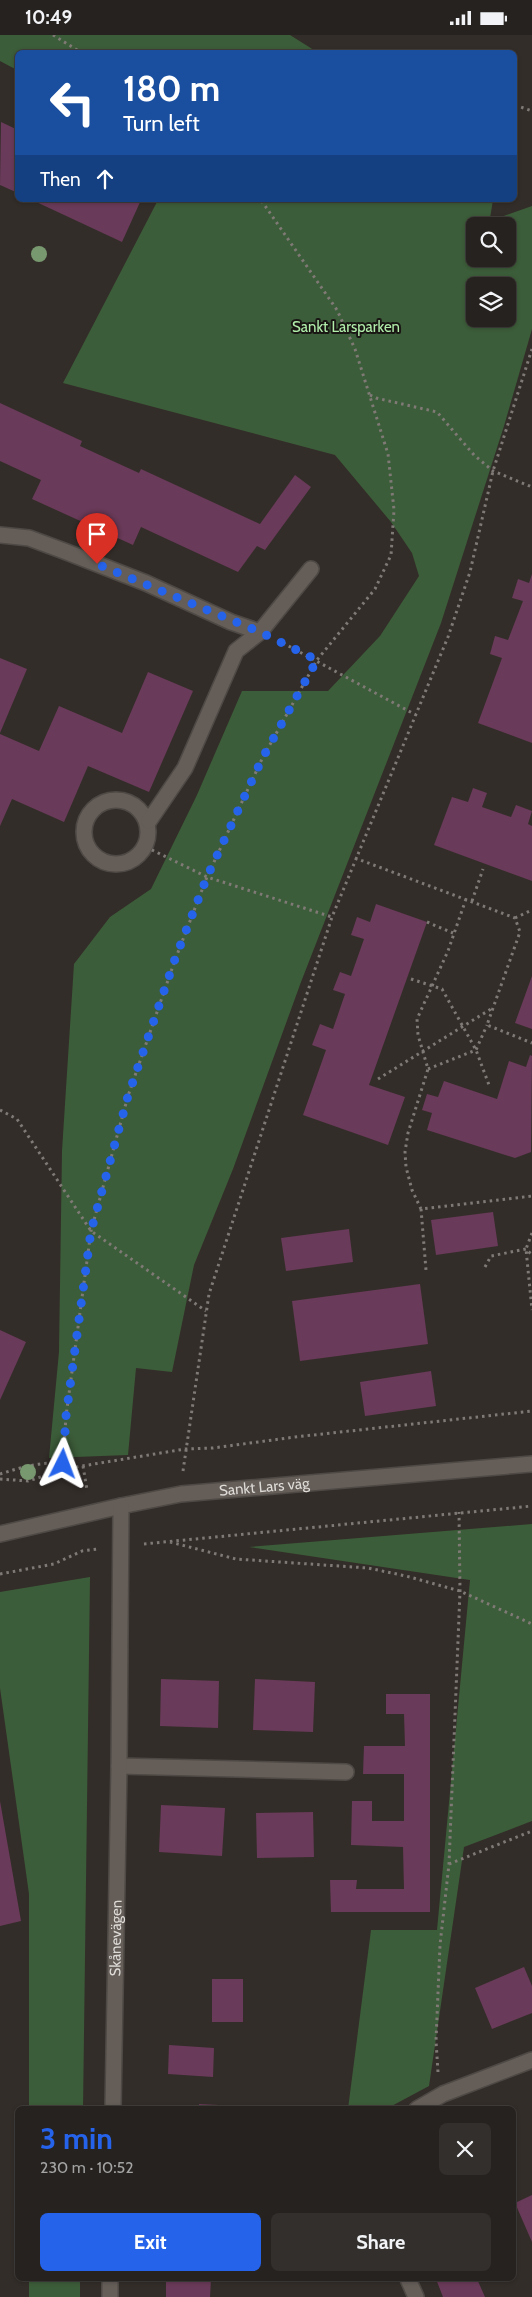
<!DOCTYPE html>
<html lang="en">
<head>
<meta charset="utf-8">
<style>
	body { margin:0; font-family:Cabin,sans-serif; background:#322f2c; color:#f1f3f6; height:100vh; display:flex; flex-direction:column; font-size:19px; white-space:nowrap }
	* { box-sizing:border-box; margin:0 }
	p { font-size:16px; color:#a4a4a4 }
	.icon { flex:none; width:28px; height:28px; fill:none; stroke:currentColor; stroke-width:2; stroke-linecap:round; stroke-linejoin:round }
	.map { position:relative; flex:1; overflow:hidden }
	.side { position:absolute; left:15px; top:2071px; width:501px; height:175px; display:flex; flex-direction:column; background:#26221f; border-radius:8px; box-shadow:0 1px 4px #0004,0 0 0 1px #423f3d }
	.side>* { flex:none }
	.top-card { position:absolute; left:15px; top:15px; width:502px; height:152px; border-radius:8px; box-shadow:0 1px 4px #0004,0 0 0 1px #423f3d; background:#1a4fa0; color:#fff; overflow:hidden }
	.fabs { position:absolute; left:466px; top:182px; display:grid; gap:10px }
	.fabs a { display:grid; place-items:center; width:50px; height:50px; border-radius:8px; background:#26221f; box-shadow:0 1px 4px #0004,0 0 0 1px #423f3d; font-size:25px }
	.pin { position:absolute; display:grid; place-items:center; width:42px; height:42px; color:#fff; margin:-51px -21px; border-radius:50% 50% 50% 0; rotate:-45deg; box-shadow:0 0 5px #0007 }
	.pin .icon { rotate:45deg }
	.me { position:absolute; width:55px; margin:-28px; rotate:3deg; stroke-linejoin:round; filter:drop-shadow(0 0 4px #0008) }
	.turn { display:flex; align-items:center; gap:18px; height:105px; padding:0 25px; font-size:22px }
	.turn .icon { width:65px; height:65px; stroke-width:2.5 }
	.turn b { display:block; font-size:35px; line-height:42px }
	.then { display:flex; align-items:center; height:48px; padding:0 25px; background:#0003; gap:10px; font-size:19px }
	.round { display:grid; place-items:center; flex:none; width:52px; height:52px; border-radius:8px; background:#322f2c }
	.overview { display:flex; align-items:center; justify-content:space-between; height:85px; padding:0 25px }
	h1 { font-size:30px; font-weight:700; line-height:38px; color:#2563eb }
	.primary-button { display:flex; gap:10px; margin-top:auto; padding:10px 25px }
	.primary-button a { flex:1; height:58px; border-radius:8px; background:#2563eb; color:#fff; font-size:20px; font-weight:700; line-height:58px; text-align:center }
	.primary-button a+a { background:#322f2c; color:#f1f3f6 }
	.status { display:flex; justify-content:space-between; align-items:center; height:35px; padding:0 25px; background:#26221f; direction:ltr }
	.status svg { height:14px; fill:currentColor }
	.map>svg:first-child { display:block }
	.green { fill:#3c5d39; fill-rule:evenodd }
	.building { fill:#693a59 }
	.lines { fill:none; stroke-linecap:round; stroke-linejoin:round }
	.minor-casing { stroke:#4e4944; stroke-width:18 }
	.path { stroke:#7f7a76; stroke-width:3; stroke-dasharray:2.5 4; stroke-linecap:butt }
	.minor { stroke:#645d58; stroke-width:15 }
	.tree { fill:#789870 }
	.route { stroke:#2563eb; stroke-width:9; stroke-dasharray:0 16.2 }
	.labels { text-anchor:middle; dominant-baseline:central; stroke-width:4; stroke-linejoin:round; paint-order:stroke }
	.park-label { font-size:15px; fill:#b1efab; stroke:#191614 }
	.street-label { font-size:15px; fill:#dedbd7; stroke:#191614 }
</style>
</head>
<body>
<div class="status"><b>10:49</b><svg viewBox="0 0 49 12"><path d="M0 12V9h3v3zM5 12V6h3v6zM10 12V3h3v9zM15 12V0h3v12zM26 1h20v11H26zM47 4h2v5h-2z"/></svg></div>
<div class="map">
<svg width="532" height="2262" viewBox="0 0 532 2262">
	<rect width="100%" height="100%" fill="#332d29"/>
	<path class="green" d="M0,0H290L317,17L18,18L17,35L0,26Z
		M158,165H493L490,183L492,185L532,171V294L504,391L441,588L301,947L233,1134L194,1230L172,1337L136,1333L128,1420L49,1423L59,1317L62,1116L74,929L110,882L151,854L197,760L242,656H328L380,601L419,541L412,518L391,487L335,420L63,348ZM508,191V224H475V191ZM475,251H508V284H475Z
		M532,1489V1786L464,1812L429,2051L386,2074H348L371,1895H437L470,1545L249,1512Z
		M90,1542L83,2074H29V1859L0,1653V1557Z
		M29,2244H80V2262H29Z"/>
	<path class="building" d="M1,87L18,95V158L0,150Z
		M32,165H141L122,207Z
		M0,368L82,406L80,411L139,438L141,434L260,489L295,440L311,452L265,515L257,511L238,537L141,492L133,510L32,464L41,445L0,426Z
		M532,539V708L478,688L502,623L490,619L495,601L508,605L523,566L512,563L518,544L529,548Z
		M0,623L27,634L0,698Z
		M148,637L193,656L149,757L88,731L64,787L12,764L0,791V699L39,716L59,671L122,698Z
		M473,753L487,758L482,772L511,782L516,770L532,776L528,789L532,791V846L434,810L452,762L468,767Z
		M376,869L427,887L369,1050L405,1062L388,1110L303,1080L326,1015L312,1010L320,989L333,994L345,959L333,955L340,937L351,941L364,904L351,900L357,882L370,887Z
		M532,941V994L515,988Z
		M530,1020L532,1021L531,1117L515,1123L427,1095L432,1078L422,1075L427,1059L438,1062L444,1046L497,1064L509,1026L526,1032Z
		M493,1177L498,1211L436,1220L431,1185Z
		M349,1194L353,1227L286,1236L281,1203Z
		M420,1249L428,1309L300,1326L292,1266Z
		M0,1295L26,1307L0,1365Z
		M431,1336L436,1371L365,1381L360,1347Z
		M161,1644L219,1646L218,1693L160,1691Z
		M255,1644L315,1647L313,1697L253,1695Z
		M386,1659H430V1877H331L330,1845H357L356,1854H404L403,1812L351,1810L352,1766H372V1786H404V1739H363L364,1711H405L404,1679H386Z
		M0,1766L21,1886L0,1891Z
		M161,1770L225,1773L222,1821L159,1817Z
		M313,1777L314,1822L257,1823L256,1778Z
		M524,1932L532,1951V1978L492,1994L475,1953Z
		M212,1944H243V1987H212Z
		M169,2010L214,2013L213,2042L168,2039Z
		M199,2069L238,2071V2074H199Z
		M532,2160V2207L515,2168Z
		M166,2244H211L210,2262H166Z
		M436,2244H477L485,2262H443Z"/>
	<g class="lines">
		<g class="minor-casing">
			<g id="minor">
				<path d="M0,500L29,503L64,516L146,548L231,587L260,597"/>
				<circle cx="116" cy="797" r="32"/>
				<path d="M149,786L185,733L236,616L260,597L311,534"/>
				<path id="s1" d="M0,1499L121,1471L181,1459L532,1429"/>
				<path d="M119,1731L346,1737"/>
				<path id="s2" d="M113,2074L119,1731L121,1471"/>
				<path d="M417,2074L443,2059L532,2025"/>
				<path d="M408,2244L416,2262"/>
				<path d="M110,2262V2244"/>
			</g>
		</g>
		<path class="path" d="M53,0L82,18
			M515,70L532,76
			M370,360L376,363L437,377L474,420L493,436L532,452
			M283,608L416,680
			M146,812L207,842L332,882
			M355,823L515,883L520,897L487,990L532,1008
			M466,864L448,916L417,984L418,1000L428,1034L408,1098L405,1117L406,1132L412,1155L421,1174L532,1161
			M472,866L483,834
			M515,883L532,875
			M427,887L453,898
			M411,944L442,954L476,1015L489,1050
			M428,1034L476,1015L487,990
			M378,1044L491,974
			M0,1075L17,1084L91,1196L206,1276
			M421,1174L426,1235
			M532,1198L526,1214L532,1275
			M485,1232L491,1221L526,1214L532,1220
			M63,1429L66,1381L91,1196L128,1061L175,925L207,842L262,724L317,625L375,554L391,520L394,475L388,419L355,314L337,275L261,165
			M83,1431L87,1455
			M183,1436L209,1259L332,882L448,602L470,537L493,436L532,314
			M0,1439C20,1433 51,1422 70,1433
			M0,1444L28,1446L70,1433L185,1414L213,1413L295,1402L532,1376
			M170,1507L236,1524L368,1533L406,1541L460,1556L532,1589
			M144,1509L532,1471
			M0,1539L54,1529L82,1516L98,1514
			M449,1829L532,1796
			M438,2037L436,2006L440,1910L449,1829L460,1556L459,1477"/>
		<use href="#minor" class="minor"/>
	</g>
	<g class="tree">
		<circle cx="39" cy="219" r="8"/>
		<circle cx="28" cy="1437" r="8"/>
	</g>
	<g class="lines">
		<path class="route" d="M63,1429L66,1381L91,1196L128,1061L175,924L207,842L262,724L317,625L260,597L97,529"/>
	</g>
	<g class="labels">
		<g class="park-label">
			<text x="346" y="292">Sankt Larsparken</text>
		</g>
		<g class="street-label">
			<text stroke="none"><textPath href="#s1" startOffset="269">Sankt Lars väg</textPath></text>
			<text stroke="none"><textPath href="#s2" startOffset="171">Skånevägen</textPath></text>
		</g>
	</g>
</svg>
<div class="fabs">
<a><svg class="icon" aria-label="search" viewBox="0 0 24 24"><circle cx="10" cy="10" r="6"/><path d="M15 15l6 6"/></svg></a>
<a><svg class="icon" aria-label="layers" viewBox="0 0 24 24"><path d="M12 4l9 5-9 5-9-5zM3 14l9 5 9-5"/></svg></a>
</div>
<div class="pin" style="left:97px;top:529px;background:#d93025"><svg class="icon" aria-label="arrive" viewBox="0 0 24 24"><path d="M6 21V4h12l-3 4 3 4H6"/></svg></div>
<svg class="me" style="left:63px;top:1429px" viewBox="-20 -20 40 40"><path d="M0-17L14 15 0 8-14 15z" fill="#2563eb" stroke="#fff" stroke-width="4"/></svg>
<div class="top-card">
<div class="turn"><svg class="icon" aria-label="left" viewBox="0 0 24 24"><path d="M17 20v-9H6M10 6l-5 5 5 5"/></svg><div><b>180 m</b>Turn left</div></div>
<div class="then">Then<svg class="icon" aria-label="ahead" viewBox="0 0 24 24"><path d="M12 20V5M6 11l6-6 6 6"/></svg></div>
</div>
<section class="side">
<div class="overview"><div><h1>3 min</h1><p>230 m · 10:52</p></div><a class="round"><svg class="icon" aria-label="close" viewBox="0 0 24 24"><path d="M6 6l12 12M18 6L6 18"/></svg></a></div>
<div class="primary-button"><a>Exit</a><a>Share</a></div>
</section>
</div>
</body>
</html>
